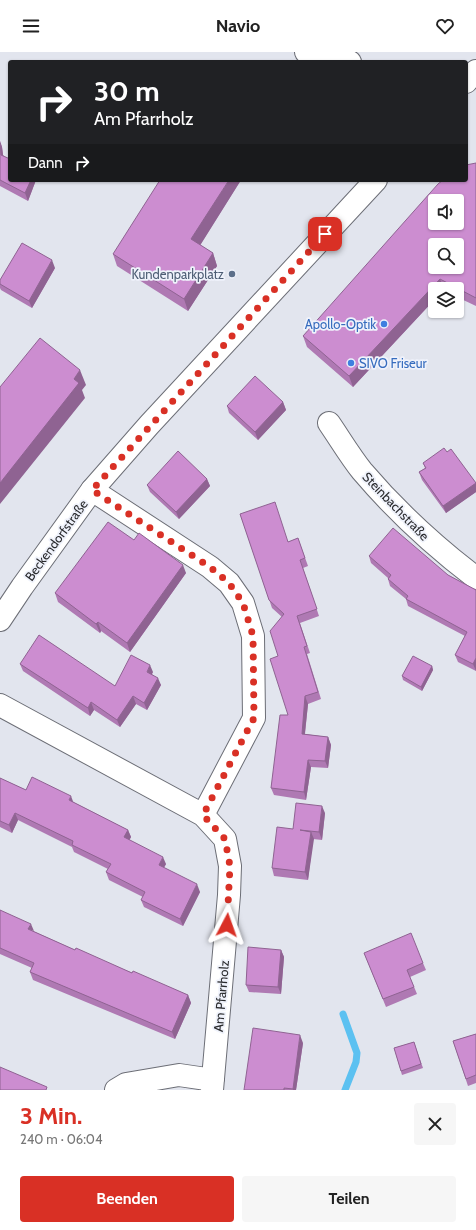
<!DOCTYPE html>
<html lang="de">
<head>
<meta charset="utf-8">
<style>
	body { margin:0; font-family:Cabin,sans-serif; background:#f6f6f6; color:#222; height:100vh; display:flex; flex-direction:column; font-size:15px; white-space:nowrap }
	* { box-sizing:border-box; margin:0 }
	p { font-size:13px; color:#767676 }
	.icon { flex:none; width:22px; height:22px; fill:none; stroke:currentColor; stroke-width:2; stroke-linecap:round; stroke-linejoin:round }
	.map { position:relative; height:1038px; overflow:hidden }
	.sheet { display:flex; flex-direction:column; background:#fff; flex:1 }
	.sheet>* { flex:none }
	.top-card { position:absolute; left:8px; top:8px; width:460px; height:122px; border-radius:4px; box-shadow:0 1px 3px #0004; background:#202124; color:#fff; overflow:hidden }
	.fabs { position:absolute; left:428px; top:142px; display:grid; gap:8px }
	.fabs a { display:grid; place-items:center; width:36px; height:36px; border-radius:4px; background:#fff; box-shadow:0 1px 3px #0004; font-size:20px }
	.pin { position:absolute; display:grid; place-items:center; width:34px; height:34px; color:#fff; margin:-17px; border-radius:8px; box-shadow:0 2px 6px #0006 }
	.me { position:absolute; width:44px; margin:-22px; rotate:4deg; stroke-linejoin:round; filter:drop-shadow(0 0 3px #0008) }
	.turn { display:flex; align-items:center; gap:14px; height:84px; padding:0 20px; font-size:18px }
	.turn .icon { width:52px; height:52px; stroke-width:2.5 }
	.turn b { display:block; font-size:28px; line-height:34px }
	.then { display:flex; align-items:center; height:38px; padding:0 20px; background:#0003; gap:8px; font-size:15px }
	.round { display:grid; place-items:center; flex:none; width:42px; height:42px; border-radius:4px; background:#f6f6f6 }
	.overview { display:flex; align-items:center; justify-content:space-between; height:68px; padding:0 20px }
	h1 { font-size:24px; font-weight:800; line-height:30px; color:#d93025 }
	.cta { display:flex; gap:8px; margin-top:auto; padding:8px 20px }
	.cta a { flex:1; height:46px; border-radius:4px; background:#d93025; color:#fff; font-size:16px; font-weight:800; line-height:46px; text-align:center }
	.cta a+a { background:#f6f6f6; color:#222 }
	header { display:flex; justify-content:space-between; align-items:center; height:52px; padding:0 20px; background:#fff; font-size:18px; font-weight:800 }
	.map>svg:first-child { display:block }
	.lines { fill:none; stroke-linecap:round; stroke-linejoin:round }
	.stream { stroke:#5cc1f1; stroke-width:7 }
	.minor-casing { stroke:#6c6e76; stroke-width:24 }
	.secondary-casing { stroke:#6c6e76; stroke-width:24 }
	.minor { stroke:#fff; stroke-width:22 }
	.secondary { stroke:#fff; stroke-width:22 }
	.wall { fill:#af79b3 }
	.shaded-wall { fill:#8f6392 }
	.building { fill:#cc8dd0; stroke:#8f6392; fill-rule:evenodd }
	.route { stroke:#d93025; stroke-width:7; stroke-dasharray:0 12.6 }
	.service-dot { fill:#5c6f8a; stroke:#eff2fb; stroke-width:1.5 }
	.shop-dot { fill:#3f7fe0; stroke:#eff2fb; stroke-width:1.5 }
	.labels { text-anchor:middle; dominant-baseline:central; stroke-width:3.5; stroke-linejoin:round; paint-order:stroke }
	.service-label { font-size:13px; fill:#4e5e75; stroke:#eff2fb; text-anchor:end }
	.shop-label { font-size:13px; fill:#366cbe; stroke:#eff2fb; text-anchor:end }
	.street-label { font-size:13px; fill:#2b2c2f; stroke:#eff2fb }
</style>
</head>
<body>
<header><svg class="icon" aria-label="menu" viewBox="0 0 24 24"><path d="M4 6h16M4 12h16M4 18h16"/></svg>Navio<svg class="icon" aria-label="heart" viewBox="0 0 24 24"><path d="M12 20l-8-8c-3-5 5-10 8-4 3-6 11-1 8 4z"/></svg></header>
<div class="map">
<svg width="476" height="1038" viewBox="0 0 476 1038">
	<rect width="100%" height="100%" fill="#e2e5ee"/>
	<g class="lines">
		<path class="stream" d="M343,962L357,1001L356,1010L345,1038"/>
		<g class="minor-casing">
			<path id="minor" d="M329,371C340,387 350,404 362,419C396,459 434,494 476,526
				M92,438L210,515L229,531L243,551L253,584L254,666L203,763
				M0,653L203,763L225,787L230,814L229,843L212,1038
				M116,1038L126,1032L179,1023L213,1028"/>
		</g>
		<g class="secondary-casing">
			<path id="secondary" d="M306,0L350,10
				M466,30L476,19
				M0,568L22,535L92,438L149,373L376,128"/>
		</g>
		<use href="#minor" class="minor"/>
		<use href="#secondary" class="secondary"/>
	</g>
	<path class="wall" d="M0,89L2,95L3,103L36,128L28,149L0,134Z
		M476,111V254L457,245V237H435V247L353,335L307,295L303,284Z
		M241,128L200,193L213,201L217,214L188,259L117,214L113,202Z
		M55,216L32,256L1,238L0,236V228Z
		M283,350L286,358L258,388L229,361L227,354Z
		M447,400L476,431V440L446,461L422,428L419,420L425,416L423,411Z
		M207,427L210,434L179,467L150,440L147,433Z
		M240,462L288,490L298,486L308,514L303,516L319,564L300,571L310,601L307,602L321,647L308,652L305,682L328,685L331,693L328,716L311,715L306,748L274,743L271,736L288,663L278,604L282,565L272,556Z
		M134,488L186,521L130,600L101,579L100,581L58,550L55,541Z
		M369,504L448,523L476,538V619L458,610L455,603L465,584L408,554L406,547L390,534L388,527V526L371,511Z
		M20,612L115,634L153,620L152,622L161,633L147,658L136,652L120,675L94,658L90,664L23,619Z
		M432,614L433,618L422,639L403,628L402,624Z
		M0,726L26,738L73,750L128,778L131,785L129,788L166,812L164,816L200,840L183,874L144,855L141,848L143,845L109,828L106,820L108,817L74,800L72,795L18,768L12,781L0,775Z
		M325,761L322,788L313,787L308,828L274,824L272,816L293,777Z
		M0,858L33,879L75,898L188,943L191,951L175,987L33,928L30,920L32,916L0,902Z
		M281,898L284,905L281,942L249,940L246,933Z
		M364,901L423,911L426,918L410,925L417,942L386,955Z
		M476,982V1031L468,1034L453,989Z
		M414,990L423,1016L402,1023L394,996Z
		M303,991L296,1038H244Z"/>
	<path class="shaded-wall" d="M0,89L2,95L4,110L1,103Z
		M31,128H36L28,149L25,141Z
		M229,128H241L196,200L191,187Z
		M213,201L217,214L188,259L184,247Z
		M52,208L55,216L32,256L29,249Z
		M440,227L444,237H435V247L353,335L349,324Z
		M80,318L86,333L82,338L85,346L0,452V431Z
		M283,350L286,358L258,388L255,380Z
		M207,427L210,434L179,467L176,460Z
		M476,431V440L446,461L443,454Z
		M183,513L186,521L130,600L127,591Z
		M98,570L101,579L100,581L96,572Z
		M476,606V619L473,612Z
		M150,613L153,620L149,627L147,620Z
		M432,614L433,618L422,639L421,635Z
		M158,626L161,633L147,658L144,651Z
		M133,644L136,652L120,675L117,668Z
		M305,644L308,652L304,689L302,682Z
		M91,650L94,658L90,664L88,656Z
		M328,685L331,693L328,716L325,709Z
		M308,708L311,715L306,748L304,740Z
		M71,744L74,752L69,748Z
		M322,754L325,761L322,788L319,780Z
		M15,761L18,768L12,781L9,773Z
		M128,778L131,785L127,793L124,785Z
		M311,780L314,787L308,828L305,820Z
		M163,805L166,812L161,820L159,813Z
		M197,832L200,840L183,874L180,867Z
		M31,872L34,879L28,877Z
		M281,898L284,905L281,942L278,935Z
		M188,943L191,951L175,987L172,980Z
		M300,983L303,991L296,1038H293V1037Z"/>
	<path class="building" d="M0,91L1,103L10,107V128H31L25,141L0,128Z
		M476,111V246L440,227L349,324L303,284L438,132L443,128H466V113ZM435,149H457V171H435ZM435,193H457V215H435Z
		M160,128H229L191,187L213,201L184,247L113,202Z
		M22,191L52,208L29,249L0,232V228Z
		M40,286L80,318L74,327L79,331L0,431V335Z
		M255,324L283,350L255,380L227,354Z
		M444,396L447,400L451,397L476,431L443,454L419,420L426,416L423,411Z
		M178,399L207,427L176,460L147,433Z
		M275,450L288,490L298,486L305,506L300,508L317,557L297,564L307,594L304,595L318,640L305,644L302,682L328,685L325,709L308,708L304,740L271,736L280,663H288L270,607L278,604L270,579L284,562L269,548L240,462Z
		M108,470L134,488L139,481L183,513L127,591L98,570L96,572L55,541Z
		M393,476L448,523L476,538V606L473,612L455,603L467,580L406,547L408,544L388,527L391,523L369,504Z
		M39,583L115,634L131,603L150,613L147,620L158,626L144,651L133,644L117,668L91,650L88,656L20,612Z
		M413,604L432,614L421,635L402,624Z
		M32,725L71,744L69,748L128,778L124,785L163,805L159,813L197,832L180,867L141,848L145,840L106,820L111,812L72,793L73,789L15,761L9,773L0,769V726L26,738Z
		M296,751L322,754L319,780L300,778L311,780L305,820L272,816L277,775L293,777Z
		M0,858L31,872L28,877L75,898L76,896L132,921L133,919L188,943L172,980L30,920L34,911L0,896Z
		M411,881L423,911L407,918L414,935L383,947L364,901Z
		M248,895L281,898L278,935L246,933Z
		M253,976L300,983L293,1037L284,1036V1038H244Z
		M476,982V1023L466,1027L453,989Z
		M414,990L421,1012L401,1019L394,996Z
		M0,1015L47,1035L46,1038H0Z"/>
	<g class="lines">
		<path class="route" d="M227,873L230,814L225,787L203,763L254,666L253,584L243,551L229,531L210,515L92,438L325,182"/>
	</g>
	<circle class="service-dot" cx="232" cy="222" r="4"/>
	<g class="shop-dot">
		<circle cx="384" cy="272" r="4"/>
		<circle cx="351" cy="311" r="4"/>
	</g>
	<g class="labels">
		<g class="service-label">
			<text x="224" y="222">Kundenparkplatz</text>
		</g>
		<g class="shop-label">
			<text x="376" y="272">Apollo-Optik</text>
			<text x="359" y="311" text-anchor="start">SIVO Friseur</text>
		</g>
		<g class="street-label">
			<text transform="translate(396 454) rotate(46)">Steinbachstraße</text>
			<text transform="translate(56 488) rotate(-54)">Beckendorfstraße</text>
			<text transform="translate(221 944) rotate(-85)">Am Pfarrholz</text>
		</g>
	</g>
</svg>
<div class="fabs">
<a><svg class="icon" aria-label="sound" viewBox="0 0 24 24"><path d="M4 9h4l5-4v14l-5-4H4zM17 9q2 3 0 6"/></svg></a>
<a><svg class="icon" aria-label="search" viewBox="0 0 24 24"><circle cx="10" cy="10" r="6"/><path d="M15 15l6 6"/></svg></a>
<a><svg class="icon" aria-label="layers" viewBox="0 0 24 24"><path d="M12 4l9 5-9 5-9-5zM3 14l9 5 9-5"/></svg></a>
</div>
<div class="pin" style="left:325px;top:182px;background:#d93025"><svg class="icon" aria-label="arrive" viewBox="0 0 24 24"><path d="M6 21V4h12l-3 4 3 4H6"/></svg></div>
<svg class="me" style="left:227px;top:873px" viewBox="-20 -20 40 40"><path d="M0-17L14 15 0 8-14 15z" fill="#d93025" stroke="#fff" stroke-width="4"/></svg>
<div class="top-card">
<div class="turn"><svg class="icon" aria-label="right" viewBox="0 0 24 24"><path d="M7 20v-9h11M14 6l5 5-5 5"/></svg><div><b>30 m</b>Am Pfarrholz</div></div>
<div class="then">Dann<svg class="icon" aria-label="right" viewBox="0 0 24 24"><path d="M7 20v-9h11M14 6l5 5-5 5"/></svg></div>
</div>
</div>
<section class="sheet">
<div class="overview"><div><h1>3 Min.</h1><p>240 m · 06:04</p></div><a class="round"><svg class="icon" aria-label="close" viewBox="0 0 24 24"><path d="M6 6l12 12M18 6L6 18"/></svg></a></div>
<div class="cta"><a>Beenden</a><a>Teilen</a></div>
</section>
</body>
</html>
